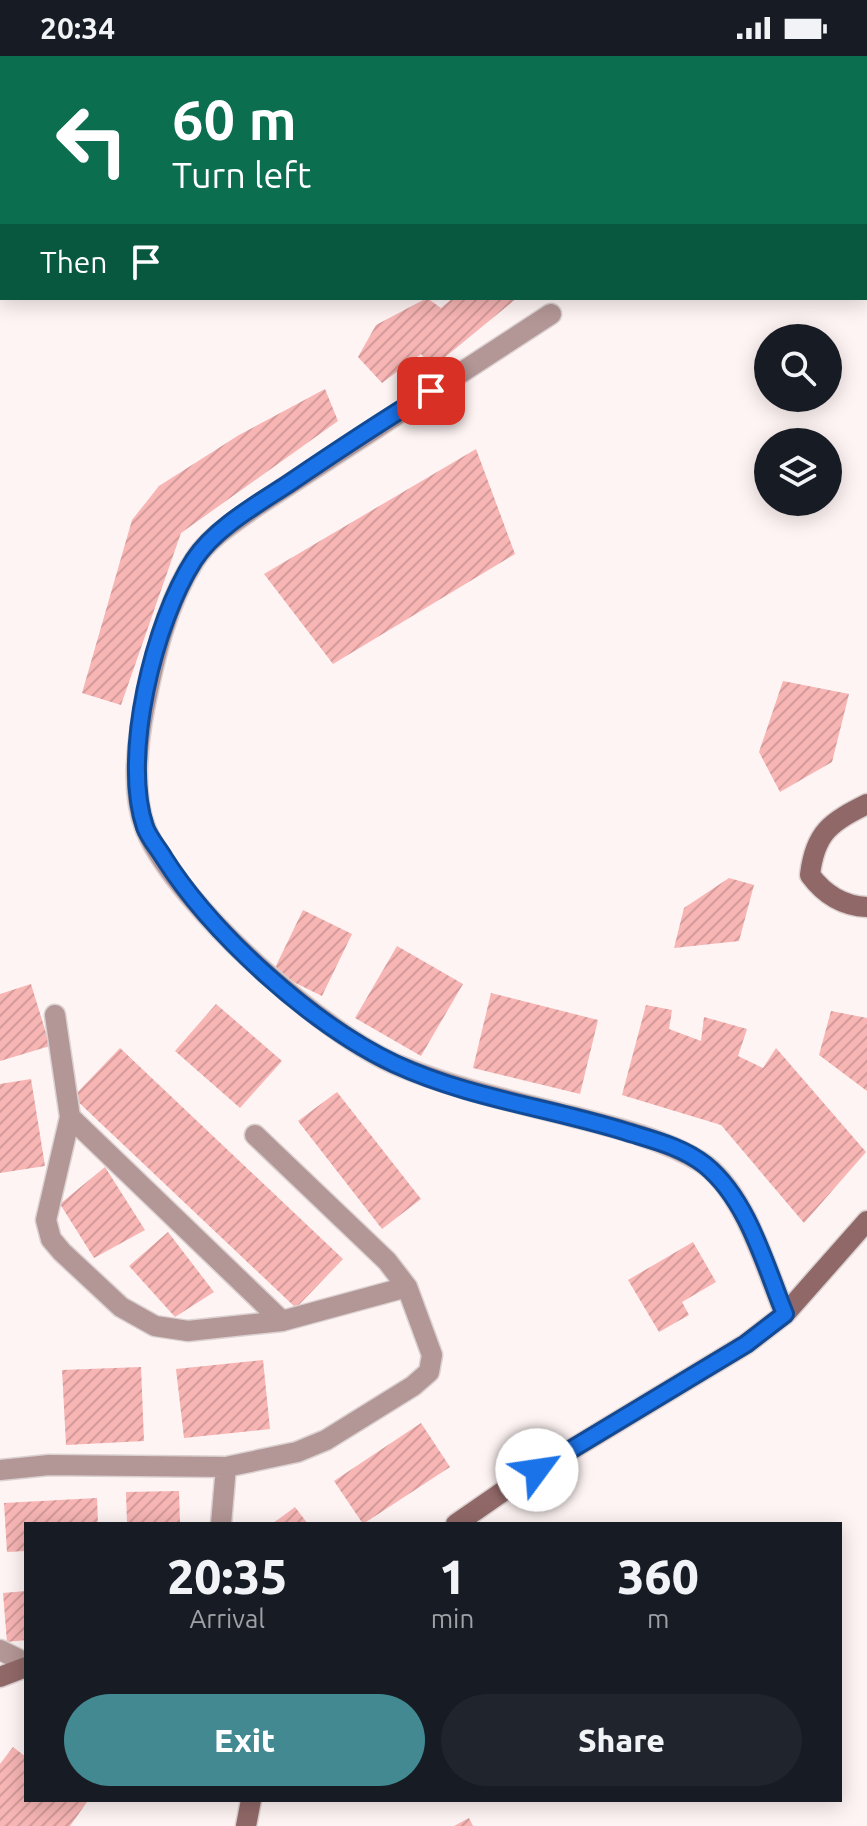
<!DOCTYPE html>
<html lang="en">
<head>
<meta charset="utf-8">
<style>
	body { margin:0; font-family:Ubuntu,sans-serif; background:#20242c; color:#f1f3f6; height:100vh; display:flex; flex-direction:column; font-size:30px; white-space:nowrap }
	* { box-sizing:border-box; margin:0 }
	p { font-size:26px; color:#9ea1a6 }
	.icon { flex:none; width:44px; height:44px; fill:none; stroke:currentColor; stroke-width:2; stroke-linecap:round; stroke-linejoin:round }
	.map { position:relative; flex:1; overflow:hidden }
	.drawer { position:absolute; left:24px; top:1466px; width:818px; height:280px; display:flex; flex-direction:column; background:#171b24; border-radius:0px; box-shadow:0 4px 20px #0003 }
	.drawer>* { flex:none }
	.guide { position:absolute; left:0px; top:0px; width:868px; height:244px; box-shadow:0 4px 20px #0003; background:#0b6e4f; color:#fff; overflow:hidden }
	.tools { position:absolute; left:754px; top:268px; display:grid; gap:16px }
	.tools a { display:grid; place-items:center; width:88px; height:88px; border-radius:50%; background:#171b24; box-shadow:0 4px 20px #0003; font-size:40px }
	.pin { position:absolute; display:grid; place-items:center; width:68px; height:68px; color:#fff; margin:-34px; border-radius:16px; box-shadow:0 4px 12px #0006 }
	.me { position:absolute; width:88px; margin:-44px; rotate:59deg; stroke-linejoin:round; filter:drop-shadow(0 0 6px #0008) }
	.turn { display:flex; align-items:center; gap:28px; height:168px; padding:0 40px; font-size:36px }
	.turn .icon { width:104px; height:104px; stroke-width:2.5 }
	.turn b { display:block; font-size:56px; line-height:68px }
	.then { display:flex; align-items:center; height:76px; padding:0 40px; background:#0003; gap:16px; font-size:30px }
	.eta { display:flex; justify-content:space-evenly; align-items:center; height:136px; text-align:center }
	.eta b { font-size:48px; font-weight:800; line-height:56px }
	.button { display:flex; gap:16px; margin-top:auto; padding:16px 40px }
	.button a { flex:1; height:92px; border-radius:48px; background:#428992; color:#fff; font-size:32px; font-weight:800; line-height:92px; text-align:center }
	.button a+a { background:#20242c; color:#f1f3f6 }
	.status { display:flex; justify-content:space-between; align-items:center; height:56px; padding:0 40px; background:#171b24; direction:ltr }
	.status svg { height:22px; fill:currentColor }
	.map>svg:first-child { display:block }
	.building { fill:url(#building-hatch) }
	.lines { fill:none; stroke-linecap:round; stroke-linejoin:round }
	.street-casing { stroke:#dad1d0; stroke-width:23 }
	.secondary-casing { stroke:#dad1d0; stroke-width:23 }
	.street { stroke:#b39696; stroke-width:20 }
	.secondary { stroke:#916868; stroke-width:20 }
	.route-casing { stroke:#114b97; stroke-width:20 }
	.route { stroke:#1a73e8; stroke-width:14 }
</style>
</head>
<body>
<div class="status"><b>20:34</b><svg viewBox="0 0 49 12"><path d="M0 12V9h3v3zM5 12V6h3v6zM10 12V3h3v9zM15 12V0h3v12zM26 1h20v11H26zM47 4h2v5h-2z"/></svg></div>
<div class="map">
<svg width="867" height="1770" viewBox="0 0 867 1770">
	<defs>
		<pattern id="building-hatch" width="6" height="6" patternUnits="userSpaceOnUse" patternTransform="scale(2)"><rect width="6" height="6" fill="#f7b5b4"/><path d="M-1 1l2-2M0 6l6-6M5 7l2-2" fill="none" stroke="#d39b9a"/></pattern>
	</defs>
	<rect width="100%" height="100%" fill="#fef4f3"/>
	<path class="building" d="M427,242L441,252L453,242H517L433,311L421,298L382,327L358,301L376,269Z
		M325,333L338,365L181,477L121,649L82,637L132,464L159,430L239,379Z
		M476,393L515,498L333,608L264,518Z
		M783,625L849,638L832,706L780,736L759,696Z
		M729,822L754,829L739,885L674,892L684,852Z
		M303,854L352,878L322,940L273,916Z
		M397,890L463,928L421,1000L355,962Z
		M31,928L50,990L0,1005V938Z
		M491,937L598,964L580,1038L473,1012Z
		M216,948L282,1005L240,1052L175,995Z
		M646,949L672,954L669,973L701,985L704,961L747,973L738,1000L763,1012L776,992L866,1096L804,1167L721,1069L622,1039Z
		M831,955L867,962V1035L819,999Z
		M120,992L343,1203L296,1252L73,1041Z
		M31,1023L45,1110L0,1117V1028Z
		M337,1036L421,1143L382,1173L298,1065Z
		M105,1111L145,1174L94,1202L60,1148Z
		M168,1176L214,1236L175,1261L129,1210Z
		M693,1186L716,1226L682,1246L689,1259L659,1276L628,1224Z
		M263,1304L270,1373L184,1382L176,1313Z
		M141,1311L144,1385L66,1389L62,1314Z
		M421,1367L450,1411L363,1468L334,1425Z
		M179,1435L180,1468H127L126,1436Z
		M97,1442L98,1468H26V1495L7,1496L4,1447Z
		M295,1451L308,1468H272Z
		M26,1535V1584L7,1586L3,1537Z
		M13,1691L26,1701V1744L87,1746L70,1770H0V1708Z
		M469,1762L473,1770H454Z"/>
	<g class="lines">
		<g class="street-casing">
			<path id="street" d="M866,10H867
				M551,258L258,449C236,465 209,481 194,505C166,549 154,603 144,653C137,690 131,738 146,774C177,848 326,981 400,1010C457,1033 516,1046 575,1061C618,1072 663,1083 701,1106C744,1133 766,1213 785,1258
				M55,959L70,1061L46,1164L51,1183L62,1196L121,1251L155,1270L188,1275L282,1265L407,1231
				M70,1061L282,1265
				M226,1411L297,1396L326,1384L413,1330L429,1316L432,1299L407,1231L387,1205L255,1079
				M0,1414L49,1409L226,1411L221,1468
				M0,1594L26,1607"/>
		</g>
		<g class="secondary-casing">
			<path id="secondary" d="M867,748C831,766 815,776 810,819C824,838 842,850 867,851
				M456,1468L511,1430L746,1288L785,1258L867,1165
				M0,1621L26,1611
				M246,1770L251,1744"/>
		</g>
		<use href="#street" class="street"/>
		<use href="#secondary" class="secondary"/>
	</g>
	<g class="lines">
		<g class="route-casing">
			<path id="route" d="M431,335C382,365 335,396 288,428C256,449 215,472 194,504C154,566 121,700 145,771C149,782 158,792 164,802C213,879 312,969 395,1008C468,1042 551,1052 627,1076C653,1084 683,1091 705,1109C748,1144 765,1209 785,1258L746,1288L537,1414"/>
		</g>
		<use href="#route" class="route"/>
	</g>
</svg>
<div class="tools">
<a><svg class="icon" aria-label="search" viewBox="0 0 24 24"><circle cx="10" cy="10" r="6"/><path d="M15 15l6 6"/></svg></a>
<a><svg class="icon" aria-label="layers" viewBox="0 0 24 24"><path d="M12 4l9 5-9 5-9-5zM3 14l9 5 9-5"/></svg></a>
</div>
<div class="pin" style="left:431px;top:335px;background:#d93025"><svg class="icon" aria-label="arrive" viewBox="0 0 24 24"><path d="M6 21V4h12l-3 4 3 4H6"/></svg></div>
<svg class="me" style="left:537px;top:1414px" viewBox="-20 -20 40 40"><circle r="19" fill="#fff"/><path d="M0-13L10 11 0 6-10 11z" fill="#1a73e8"/></svg>
<div class="guide">
<div class="turn"><svg class="icon" aria-label="left" viewBox="0 0 24 24"><path d="M17 20v-9H6M10 6l-5 5 5 5"/></svg><div><b>60 m</b>Turn left</div></div>
<div class="then">Then<svg class="icon" aria-label="arrive" viewBox="0 0 24 24"><path d="M6 21V4h12l-3 4 3 4H6"/></svg></div>
</div>
<section class="drawer">
<div class="eta">
<div><b>20:35</b><p>Arrival</p></div>
<div><b>1</b><p>min</p></div>
<div><b>360</b><p>m</p></div>
</div>
<div class="button"><a>Exit</a><a>Share</a></div>
</section>
</div>
</body>
</html>
